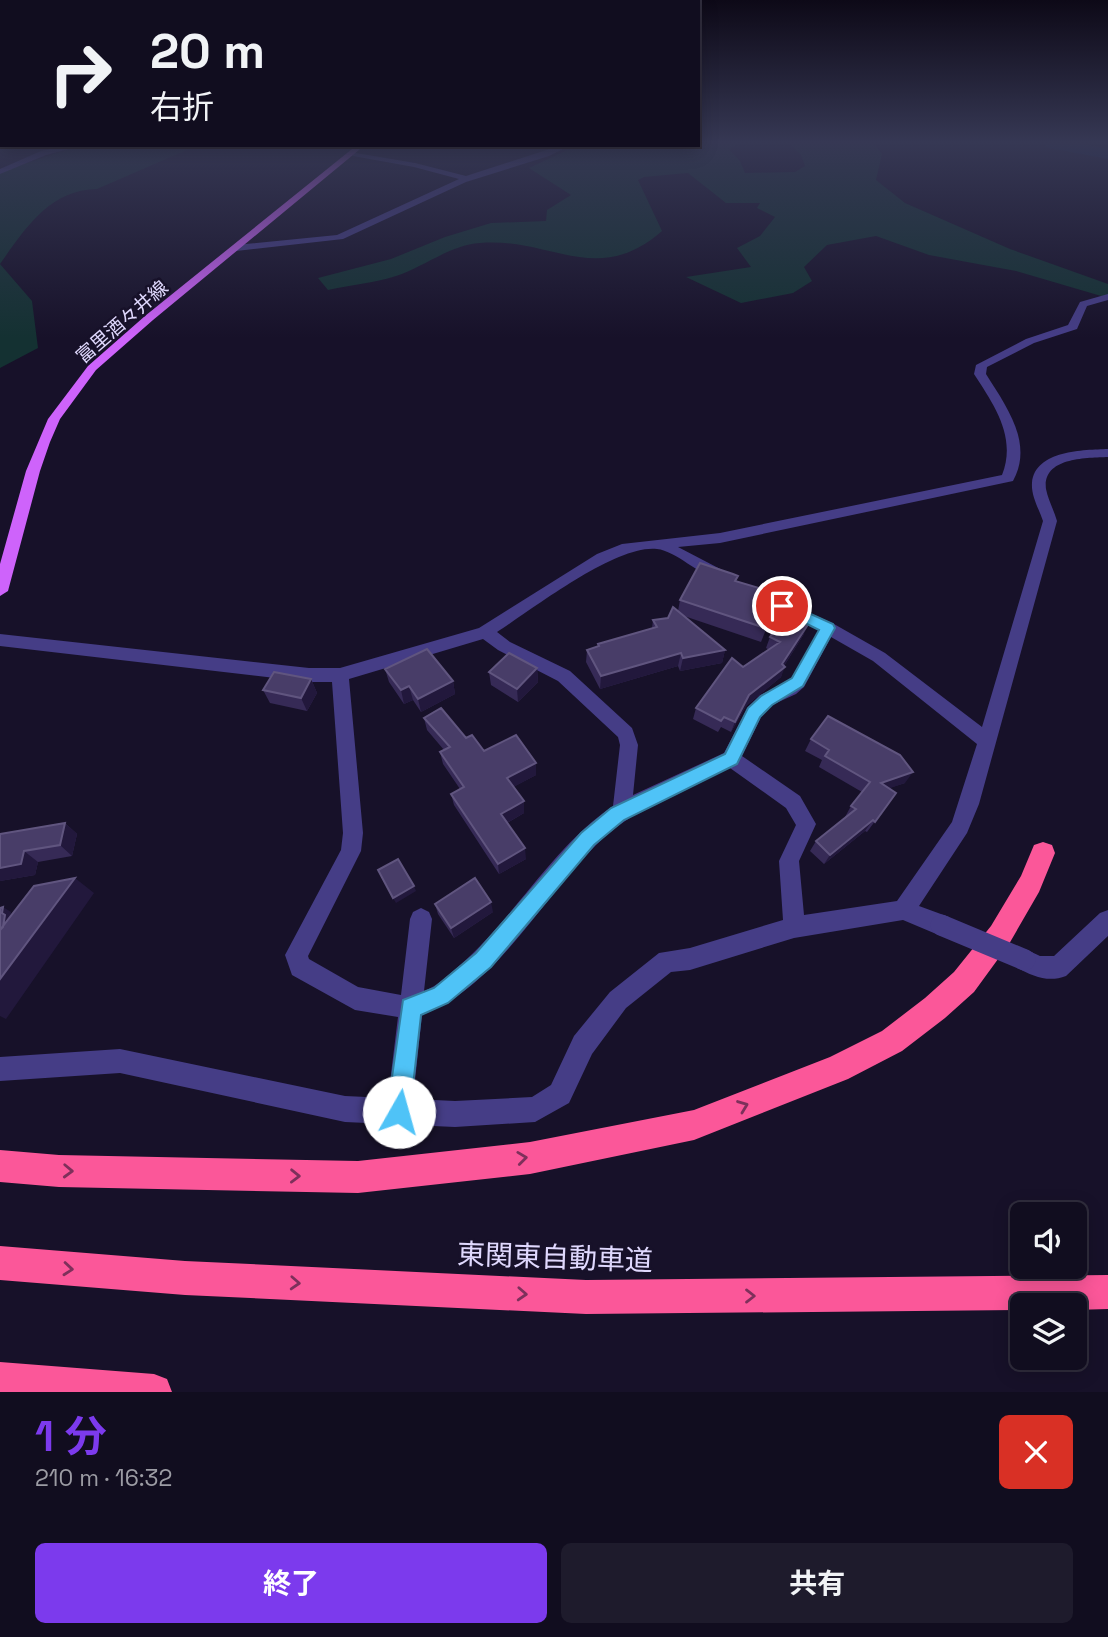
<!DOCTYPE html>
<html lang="ja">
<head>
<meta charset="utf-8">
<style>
	body { margin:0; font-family:"Space Grotesk","Noto Sans JP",sans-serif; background:#1e1b2c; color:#f1f3f6; height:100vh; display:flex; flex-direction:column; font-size:26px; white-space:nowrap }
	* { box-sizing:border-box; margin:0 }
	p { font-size:23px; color:#9c9ca4 }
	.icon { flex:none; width:38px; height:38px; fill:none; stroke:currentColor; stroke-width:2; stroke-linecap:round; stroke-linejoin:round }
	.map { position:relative; height:1392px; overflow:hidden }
	.panel { display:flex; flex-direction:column; background:#110d1f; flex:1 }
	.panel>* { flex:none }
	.banner { position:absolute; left:0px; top:0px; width:700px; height:147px; box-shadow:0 4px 18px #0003,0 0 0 2px #302d3d; background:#110d1f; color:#f1f3f6; overflow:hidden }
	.tools { position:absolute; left:1010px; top:1202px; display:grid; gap:14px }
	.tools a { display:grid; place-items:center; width:77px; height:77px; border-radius:10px; background:#110d1f; box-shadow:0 4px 18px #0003,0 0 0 2px #302d3d; font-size:35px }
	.pin { position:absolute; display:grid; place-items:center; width:60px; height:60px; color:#fff; margin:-30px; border:4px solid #fff; border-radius:50%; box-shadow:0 2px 7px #0007 }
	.me { position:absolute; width:77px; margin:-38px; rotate:7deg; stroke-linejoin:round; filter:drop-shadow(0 0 5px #0008) }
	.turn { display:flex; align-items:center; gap:24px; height:147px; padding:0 35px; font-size:32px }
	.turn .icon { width:91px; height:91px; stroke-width:2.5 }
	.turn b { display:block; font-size:49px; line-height:60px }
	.round { display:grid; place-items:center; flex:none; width:74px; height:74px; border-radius:10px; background:#1e1b2c }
	.overview { display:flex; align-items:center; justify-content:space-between; height:119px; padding:0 35px }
	h1 { font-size:42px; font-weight:700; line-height:52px; color:#7c3aed }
	.primary-button { display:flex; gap:14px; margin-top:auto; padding:14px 35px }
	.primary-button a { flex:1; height:80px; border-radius:10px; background:#7c3aed; color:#fff; font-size:28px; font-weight:700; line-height:80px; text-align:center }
	.primary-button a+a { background:#1e1b2c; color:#f1f3f6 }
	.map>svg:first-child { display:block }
	.green { fill:#143132 }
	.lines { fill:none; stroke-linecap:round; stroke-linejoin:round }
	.river { fill:#0e204a; fill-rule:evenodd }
	.minor { fill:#453d86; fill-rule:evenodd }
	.major { fill:#ce63fb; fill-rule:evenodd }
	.highway { fill:#fb5799; fill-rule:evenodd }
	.minor-bridge { stroke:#453d86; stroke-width:21 }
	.wall { fill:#362a56 }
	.shaded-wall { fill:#22183c }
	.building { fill:#483d68; stroke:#60557f; stroke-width:2 }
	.oneway { stroke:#7e305b }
	.route { fill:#4fc3f7; stroke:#337fa1; stroke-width:2 }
	.labels { text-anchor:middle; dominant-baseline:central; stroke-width:5; stroke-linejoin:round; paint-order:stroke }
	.far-street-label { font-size:19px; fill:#e0d9fe; stroke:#171129 }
	.near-street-label { font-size:28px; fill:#e0d9fe; stroke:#171129 }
</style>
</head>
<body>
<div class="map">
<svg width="1108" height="1392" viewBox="0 0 1108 1392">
	<rect width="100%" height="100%" fill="#171129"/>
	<path class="green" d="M698,143H740L729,149L740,161L745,173L795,172L805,166L801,155L789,143H874L882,154L876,180L905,203L1010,249L1108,284V298L1016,271L929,255L876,236L827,245L804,267L812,281L793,293L741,303L686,277L751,267L737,248L760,236L775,217L757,208L760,203H726L688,173L644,177L638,180L662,231C597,288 551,237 480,243C450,245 424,267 396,276C374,283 350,285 328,290L318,278L391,259L445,237L491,223L546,221L547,210L571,195L529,168L578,145Z
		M81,145L196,146L97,189C49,190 25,229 0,264L32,301L38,348L0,368V172Z"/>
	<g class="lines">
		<path class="river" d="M1041,143H1078L1108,149V159L1049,148Z"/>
		<path class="minor" d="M70,145H84L46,155L0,174V169L41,151Z
			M562,145H571L549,156L466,182L343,239L236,251L231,248L236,245L337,235L459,179L414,167L353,156L350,152L415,163L466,176Z
			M1108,294V300L1087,306L1077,329L1034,343L987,367L986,374C1006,406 1034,443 1013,481L720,543L678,547L724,571L727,575L724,579L719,580C699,575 676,551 657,549C616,544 533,609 497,632L510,642L570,671L632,728L638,745L633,795L724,753L748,707L760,695L784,684L792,677L819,630L749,596L746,592L749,588L754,587L834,624L885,653L982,727L1043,521C1039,509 1031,496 1032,483C1035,450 1084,450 1108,449V457C1087,458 1042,457 1046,489C1048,500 1054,510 1057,521L979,804L967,833L919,906L949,917L952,925L949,933L941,936L903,920L794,938L690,970L671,972L626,1008L592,1054L569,1103L535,1122L455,1127L345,1122L120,1073L0,1081V1057L120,1049L345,1096L388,1098L398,1017L355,1010L292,975L285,955L341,850L343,833L332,682H309L0,646V634L309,668H340L479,628L597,554L622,544L720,533L1002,475C1017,437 994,405 974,374L976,365L1026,339L1068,325L1080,302ZM831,637L873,661L977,744L952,822L897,901L804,915L799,861L816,824L800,796L742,756L761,717L772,705L796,694L804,687ZM483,639L498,650L558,681L618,737L620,745L613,806C553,846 514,919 459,966C448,975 438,986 424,991L432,919L429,912L421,908L413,912L410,919L401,995L358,987L309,959L308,956L361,851L363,833L349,679ZM730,768L786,808L796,825L779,861L783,920L690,948L659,953L610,992L574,1036L551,1085L532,1097L455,1101L413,1099L422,1015C499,984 539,901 596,845C633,808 683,790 730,768Z
			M1108,910V936L1066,976C1048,983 1033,976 1017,968L1014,960L1017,952L1025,949L1040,956H1054L1100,913Z"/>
		<path class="major" d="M357,145H365L153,320L96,370L60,419L50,442L40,471L8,591L0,596V564L26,471L48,419L88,366L145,316Z"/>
		<path class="highway" d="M1043,842L1052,845L1055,853L1039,892L1009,944L974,992L945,1018L902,1051L848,1079L694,1140L530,1174L358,1193L59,1187L0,1182V1150L59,1155L358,1161L530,1142L694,1110L830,1057L882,1031L925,998L954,972L991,926L1021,876L1034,845Z
			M0,1246L185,1261L586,1280L1108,1275V1309L1074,1310V1306H1022V1310L586,1314L185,1295L0,1280Z
			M0,1362L154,1374L167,1379L172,1392H0Z"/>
		<path class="minor-bridge" d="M941,925L1025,960"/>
	</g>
	<path class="wall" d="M738,576L736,581L773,612L761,642L684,616L725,650L722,663L680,671L678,666L600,689L586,662L587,650L598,647V644L652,628L653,620L668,618L678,611L680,600Z
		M804,634L784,666L781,677L746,706L731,732L721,727L718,732L693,719L696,708L743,667L769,650L766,648L770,637Z
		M537,668L538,682L518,702L491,685L489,672Z
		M385,669L453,681L455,694L421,712L413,700L404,704L389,682Z
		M311,679L317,693L307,711L270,703L263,690Z
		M424,718L466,738L484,751L536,763V775L513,787L524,801V813L507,823L526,859L499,874L454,805L451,794L460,789L443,764L440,752L444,750L427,730Z
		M811,739L905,783L889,788L896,793L867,832L865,831L824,864L810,851L816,841L846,817H845L851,806L862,792L819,767L822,760L805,751Z
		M65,823L77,834L72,856L38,862L35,875L0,881V834Z
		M435,904L493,912L454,938L438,914Z"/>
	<path class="shaded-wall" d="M809,623L804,634L782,669L785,667L781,677L746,706L731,732L735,722L749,695Z
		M725,650L722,663L680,671L683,658Z
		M681,653L678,666L600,689L601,676Z
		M537,668L538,682L518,702L517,689Z
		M311,679L317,693L307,711L301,698Z
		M453,681L455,694L421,712L418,699Z
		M409,686L413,700L404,704L401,690Z
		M536,763V775L508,790L507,778Z
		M913,772L905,783L873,794L881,783Z
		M524,801V813L503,825L501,814Z
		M873,820L865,831L824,864L830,855Z
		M65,823L77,834L72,856L60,845Z
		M525,848L526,859L499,874L498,864Z
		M24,851L38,862L35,875L0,881V868Z
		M75,878L94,893L6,1019L0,1016V979Z
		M414,886L416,891L396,903L393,898Z
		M491,902L493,912L454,938L451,928Z
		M3,907L11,912L10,918L0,940Z"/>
	<path class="building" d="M700,563L733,574L738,576L735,581L769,591L770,595L778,598L765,628L680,600Z
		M673,607L725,650L683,658L681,653L601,676L587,650L599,646L598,644L657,627L653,620L668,618Z
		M781,622L798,630L809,623L782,664L785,667L749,695L735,722L724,717L721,721L696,708L732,658L743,667L780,642L770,637Z
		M427,649L453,681L418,699L409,686L401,690L385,669Z
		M509,653L537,668L517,689L489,672Z
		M274,672L311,679L301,698L263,690Z
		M441,708L466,738L472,735L484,751L516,735L536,763L507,778L524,801L501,814L525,848L498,864L451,794L464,787L440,752L450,747L424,718Z
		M828,716L900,755L913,772L881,783L896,793L875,822L873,820L830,855L816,841L856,809L851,806L870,782L825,756L829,750L811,739Z
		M65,823L60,845L24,851L21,864L0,868V834Z
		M398,859L414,886L393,898L378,870Z
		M75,878L0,979V930L34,886Z
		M475,878L491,902L451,928L435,904Z
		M3,907L2,913L5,915L3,927L0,930V908Z"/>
	<defs><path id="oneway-chevron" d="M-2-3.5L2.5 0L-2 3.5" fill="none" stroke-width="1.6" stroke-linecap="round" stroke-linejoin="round" transform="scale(1.75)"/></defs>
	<g class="oneway">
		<use href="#oneway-chevron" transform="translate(743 1106) rotate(-21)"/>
		<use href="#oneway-chevron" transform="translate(522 1158) rotate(-7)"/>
		<use href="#oneway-chevron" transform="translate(68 1171) rotate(2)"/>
		<use href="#oneway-chevron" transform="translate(295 1176) rotate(1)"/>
		<use href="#oneway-chevron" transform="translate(68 1269) rotate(5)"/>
		<use href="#oneway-chevron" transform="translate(295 1283) rotate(3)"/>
		<use href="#oneway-chevron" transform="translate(522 1294) rotate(3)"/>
		<use href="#oneway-chevron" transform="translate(750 1296)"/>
	</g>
	<linearGradient id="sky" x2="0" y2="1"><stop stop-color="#0d0917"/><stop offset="0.42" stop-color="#363854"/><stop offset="1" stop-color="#363854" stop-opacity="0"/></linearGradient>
	<rect width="1108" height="338" fill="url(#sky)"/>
	<path class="route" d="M782,601L833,624L835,628L803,686L772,705L760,717L737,764L624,820L594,845L491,967L448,1003L421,1015L410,1112L407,1120L399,1123L391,1120L387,1112L403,1000L434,988L476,953L581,833L611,808L725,754L748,708L761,696L792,678L819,630L777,609L775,606Z"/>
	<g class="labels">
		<g class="far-street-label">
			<text transform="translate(122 322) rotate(-41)">富里酒々井線</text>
		</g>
		<g class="near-street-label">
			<text transform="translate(555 1257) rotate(2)">東関東自動車道</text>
		</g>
	</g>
</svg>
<div class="tools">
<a><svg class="icon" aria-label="sound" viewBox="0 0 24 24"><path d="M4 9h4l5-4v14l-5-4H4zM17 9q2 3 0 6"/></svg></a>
<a><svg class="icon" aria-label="layers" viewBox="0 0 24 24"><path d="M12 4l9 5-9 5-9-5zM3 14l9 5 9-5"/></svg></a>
</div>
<div class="pin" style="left:782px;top:606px;background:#d93025"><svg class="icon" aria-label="arrive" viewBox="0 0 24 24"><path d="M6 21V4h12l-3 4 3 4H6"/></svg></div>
<svg class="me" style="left:399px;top:1112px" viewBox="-20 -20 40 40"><circle r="19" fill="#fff"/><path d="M0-13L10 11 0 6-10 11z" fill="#4fc3f7"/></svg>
<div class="banner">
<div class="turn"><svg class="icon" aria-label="right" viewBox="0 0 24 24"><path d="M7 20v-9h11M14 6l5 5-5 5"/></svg><div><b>20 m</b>右折</div></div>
</div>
</div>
<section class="panel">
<div class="overview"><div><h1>1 分</h1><p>210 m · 16:32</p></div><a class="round" style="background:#d93025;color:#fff"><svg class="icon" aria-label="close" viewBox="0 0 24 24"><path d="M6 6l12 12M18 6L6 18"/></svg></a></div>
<div class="primary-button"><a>終了</a><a>共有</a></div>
</section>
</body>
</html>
